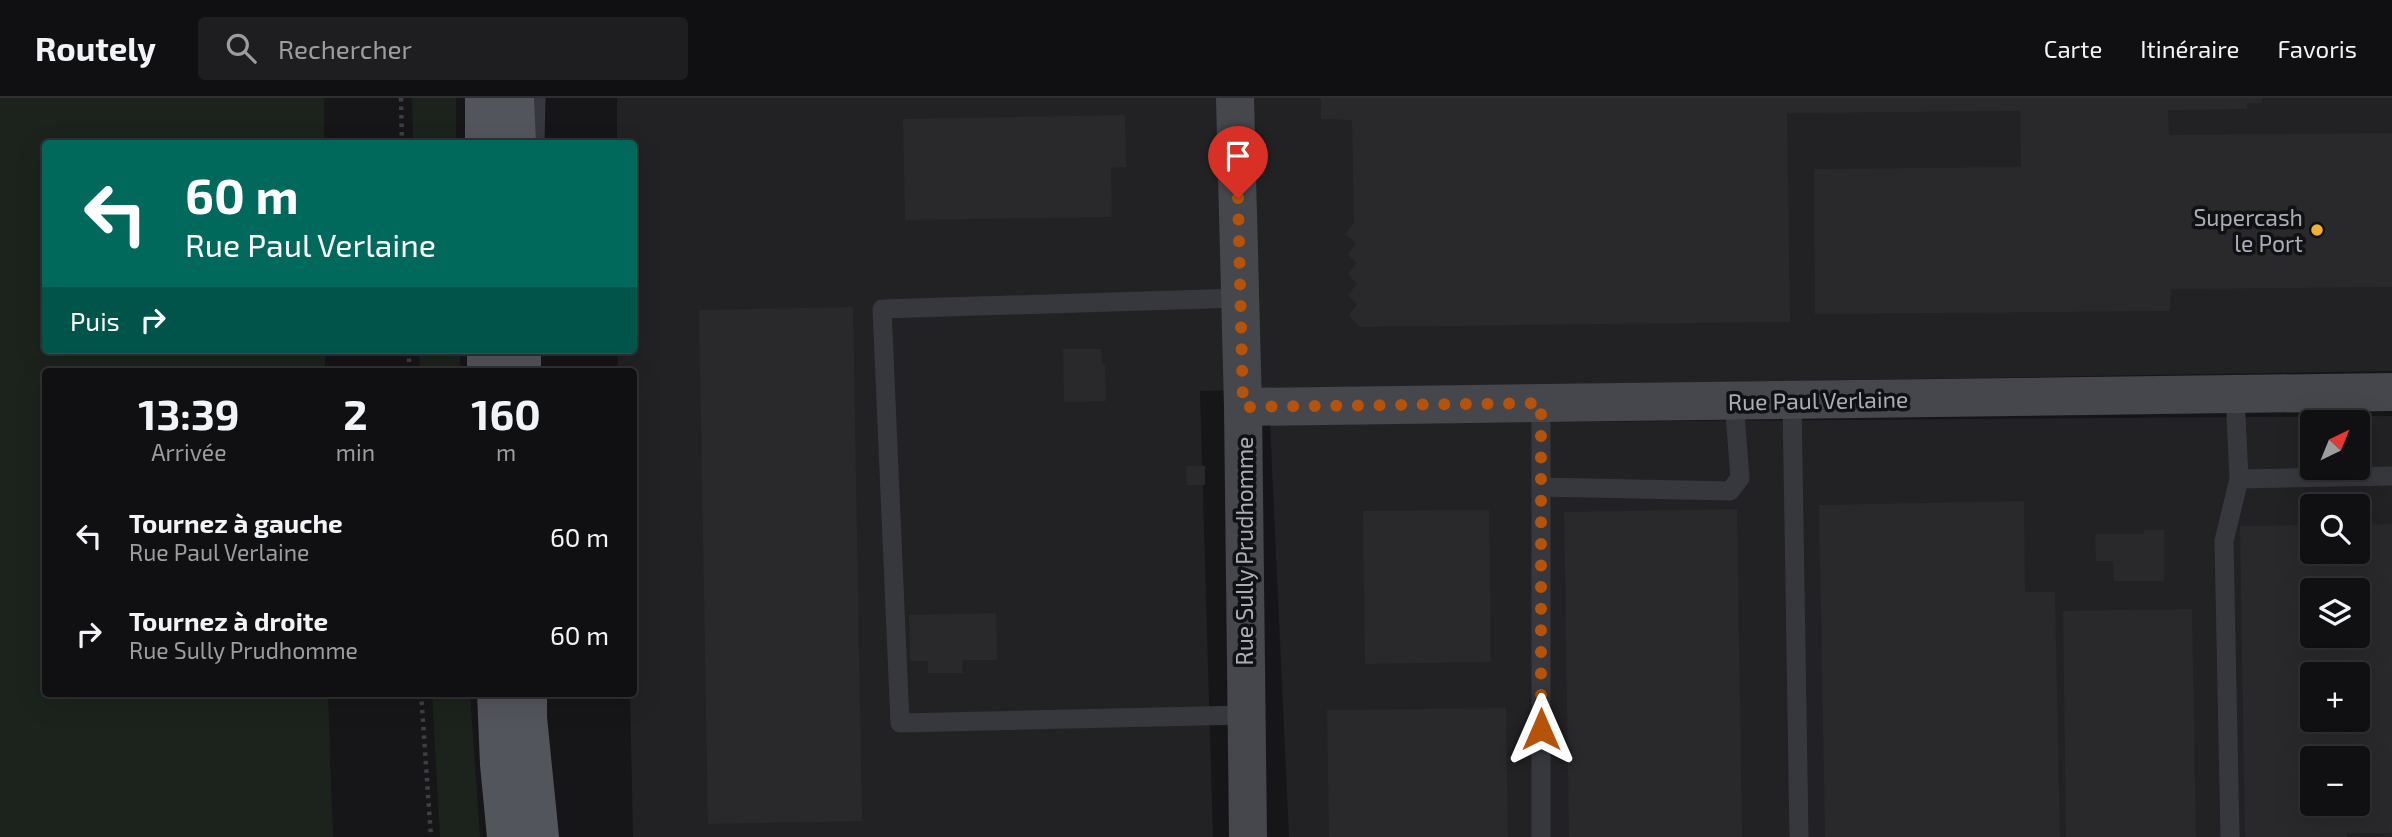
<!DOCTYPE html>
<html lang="fr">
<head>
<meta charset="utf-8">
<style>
	body { margin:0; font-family:"Exo 2",sans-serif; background:#1e1e20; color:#f1f3f6; height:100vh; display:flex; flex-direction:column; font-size:26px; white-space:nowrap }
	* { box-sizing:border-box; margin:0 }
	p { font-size:23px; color:#9c9d9f }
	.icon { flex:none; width:38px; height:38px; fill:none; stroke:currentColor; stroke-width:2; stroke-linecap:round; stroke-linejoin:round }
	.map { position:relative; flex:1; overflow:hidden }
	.sheet { position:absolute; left:42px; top:270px; width:595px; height:329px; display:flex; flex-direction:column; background:#101012; border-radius:7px; box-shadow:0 7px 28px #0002,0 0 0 2px #303032 }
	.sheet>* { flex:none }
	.top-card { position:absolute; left:42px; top:42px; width:595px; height:214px; border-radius:7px; box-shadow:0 7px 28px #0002,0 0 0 2px #303032; background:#00695c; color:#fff; overflow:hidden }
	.needle { width:46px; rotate:43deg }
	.tools { position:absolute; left:2300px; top:312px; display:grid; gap:14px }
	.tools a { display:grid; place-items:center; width:70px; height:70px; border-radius:7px; background:#101012; box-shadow:0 7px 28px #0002,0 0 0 2px #303032; font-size:35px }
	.pin { position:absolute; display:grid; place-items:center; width:60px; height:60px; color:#fff; margin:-72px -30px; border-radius:50% 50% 50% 0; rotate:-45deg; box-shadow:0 0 7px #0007 }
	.pin .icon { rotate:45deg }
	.me { position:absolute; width:77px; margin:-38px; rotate:0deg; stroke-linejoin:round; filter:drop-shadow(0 0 5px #0008) }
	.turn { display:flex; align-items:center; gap:24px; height:147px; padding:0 28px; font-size:32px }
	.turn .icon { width:91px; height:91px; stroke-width:2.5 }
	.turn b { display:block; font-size:49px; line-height:60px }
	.then { display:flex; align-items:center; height:66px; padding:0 28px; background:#0003; gap:14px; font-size:26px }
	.eta { display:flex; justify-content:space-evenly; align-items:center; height:119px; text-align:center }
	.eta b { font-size:42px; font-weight:700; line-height:49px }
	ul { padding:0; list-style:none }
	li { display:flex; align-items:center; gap:21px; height:98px; padding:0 28px }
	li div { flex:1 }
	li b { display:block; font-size:26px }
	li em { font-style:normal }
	header { display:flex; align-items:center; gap:42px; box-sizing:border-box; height:98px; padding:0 35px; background:#101012; border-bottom:2px solid #303032 }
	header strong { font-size:33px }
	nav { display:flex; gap:38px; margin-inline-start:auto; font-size:24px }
	.search { width:490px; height:63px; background:#1e1e20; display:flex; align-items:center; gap:18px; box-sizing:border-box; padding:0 24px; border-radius:7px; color:#9c9d9f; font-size:26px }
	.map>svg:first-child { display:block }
	.built { fill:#222225; fill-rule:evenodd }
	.green { fill:#1c231d }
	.building { fill:#29292c; fill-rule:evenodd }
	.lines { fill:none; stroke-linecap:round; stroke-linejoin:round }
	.path { stroke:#3d3f44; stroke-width:4.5; stroke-dasharray:3.5 5; stroke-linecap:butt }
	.lane { stroke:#37383d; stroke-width:19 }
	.secondary { stroke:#45474d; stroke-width:38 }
	.primary { stroke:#53555c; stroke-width:38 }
	.route { stroke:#b45309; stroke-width:12; stroke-dasharray:0 21.6 }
	.poi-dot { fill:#f2b134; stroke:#111113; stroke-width:2.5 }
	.labels { text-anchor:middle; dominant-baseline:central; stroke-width:7; stroke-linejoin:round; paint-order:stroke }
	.poi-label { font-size:23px; fill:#a8adb8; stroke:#111113; text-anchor:end }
	.street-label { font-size:23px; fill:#a8adb8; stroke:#111113 }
</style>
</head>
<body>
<header>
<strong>Routely</strong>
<div class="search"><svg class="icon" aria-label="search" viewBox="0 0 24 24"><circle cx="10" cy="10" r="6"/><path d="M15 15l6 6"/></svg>Rechercher</div>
<nav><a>Carte</a><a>Itinéraire</a><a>Favoris</a></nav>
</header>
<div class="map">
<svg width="2392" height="739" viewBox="0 0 2392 739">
	<rect width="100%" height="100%" fill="#161618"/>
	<path class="built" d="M617,0H2392V273L1200,293L1213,739H633L630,595H634V273H618L617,252H634V46L617,45Z
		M2392,318V739H1289L1270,326ZM2312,324H2357V369H2312ZM2312,408H2357V453H2312ZM2312,492H2357V537H2312ZM2312,576H2357V621H2312ZM2312,660H2357V705H2312Z"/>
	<path class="green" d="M0,0H324V45L46,46V252H325V273H46V595H328L333,739H0Z
		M412,0H456V45H413Z
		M419,252H460V273H420Z
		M432,595H470L480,739H440Z"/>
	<path class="building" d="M1321,0H2262V5H2247V11L2168,12L2169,37L2392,35V189L2171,191L2170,213L1815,216L1814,71L2021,69L2020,13L1787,15L1790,224L1359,229L1349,217L1357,207L1348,197L1357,186L1348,176L1356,165L1348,156L1356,145L1345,136L1354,125L1352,22L1321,21Z
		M1125,17L1126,69L1111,70L1112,119L905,122L903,21Z
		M853,209L862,723L708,726L699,212Z
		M1063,251H1101L1102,267H1105L1106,303L1064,304Z
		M1186,368H1205V387H1187Z
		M2024,403L2025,494H2055L2060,739H1825L1819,407Z
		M1737,411L1742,739H1569L1564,414Z
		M1489,412L1491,564L1365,566L1363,413Z
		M2392,426V735H2347V739H2245L2240,428L2312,427V453H2357V427ZM2312,492H2357V537H2312ZM2312,576H2357V621H2312ZM2312,660H2357V705H2312Z
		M2144,432H2164V483H2114L2113,463H2096L2095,436H2144Z
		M2192,511L2196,739H2066L2063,513Z
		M996,515L997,562H962L963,575H928V563H910L909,517Z
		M1506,610L1508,739H1329L1327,612Z"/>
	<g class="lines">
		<path class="path" d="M401,0L402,46
			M409,252V273
			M421,595L431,739"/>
		<path class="lane" d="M535,46L536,0
			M1240,200L882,211L900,625L1245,617
			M2235,296L2239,381L2392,378
			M1792,302L1799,739
			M1541,389L1730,393L1740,380L1734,303
			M1541,739V305
			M2230,739L2224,443L2239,381"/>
		<path class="secondary" d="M1235,0L1243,309L1248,739
			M1243,309L2392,294"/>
		<path class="primary" d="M484,0V46
			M515,0L517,46
			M486,252V273
			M522,252V273
			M496,595L499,666L506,739
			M528,595V620L540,739"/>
	</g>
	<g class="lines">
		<path class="route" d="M1238,100L1243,309L1541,305V631"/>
	</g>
	<circle class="poi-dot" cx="2317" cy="132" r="7"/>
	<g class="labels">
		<g class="poi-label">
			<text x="2303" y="119">Supercash<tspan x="2303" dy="26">le Port</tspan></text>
		</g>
		<g class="street-label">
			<text transform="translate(1818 302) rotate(-1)">Rue Paul Verlaine</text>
			<text transform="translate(1244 453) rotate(-90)">Rue Sully Prudhomme</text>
		</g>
	</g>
</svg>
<div class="tools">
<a><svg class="needle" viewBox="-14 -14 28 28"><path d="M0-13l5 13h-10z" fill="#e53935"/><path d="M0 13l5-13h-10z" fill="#9c9d9f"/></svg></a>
<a><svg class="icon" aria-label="search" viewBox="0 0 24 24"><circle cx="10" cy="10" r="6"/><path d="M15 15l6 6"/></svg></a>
<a><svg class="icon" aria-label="layers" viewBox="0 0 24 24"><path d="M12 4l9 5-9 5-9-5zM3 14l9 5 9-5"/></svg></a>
<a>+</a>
<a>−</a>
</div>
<div class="pin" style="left:1238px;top:100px;background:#d93025"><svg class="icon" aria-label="arrive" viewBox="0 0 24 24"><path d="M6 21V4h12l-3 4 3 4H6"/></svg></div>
<svg class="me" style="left:1541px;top:631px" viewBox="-20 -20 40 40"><path d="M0-17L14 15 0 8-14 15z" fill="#b45309" stroke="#fff" stroke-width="4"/></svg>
<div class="top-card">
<div class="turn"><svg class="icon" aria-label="left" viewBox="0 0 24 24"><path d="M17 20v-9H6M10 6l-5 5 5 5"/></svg><div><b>60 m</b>Rue Paul Verlaine</div></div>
<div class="then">Puis<svg class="icon" aria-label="right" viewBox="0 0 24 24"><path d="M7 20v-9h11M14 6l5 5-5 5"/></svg></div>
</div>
<section class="sheet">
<div class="eta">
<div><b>13:39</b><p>Arrivée</p></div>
<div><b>2</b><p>min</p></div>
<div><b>160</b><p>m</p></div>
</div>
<ul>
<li><svg class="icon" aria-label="left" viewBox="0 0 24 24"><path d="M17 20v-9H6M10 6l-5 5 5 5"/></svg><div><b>Tournez à gauche</b><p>Rue Paul Verlaine</p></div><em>60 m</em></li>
<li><svg class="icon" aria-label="right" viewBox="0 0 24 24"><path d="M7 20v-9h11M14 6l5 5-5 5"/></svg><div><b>Tournez à droite</b><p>Rue Sully Prudhomme</p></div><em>60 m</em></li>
</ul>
</section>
</div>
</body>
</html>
